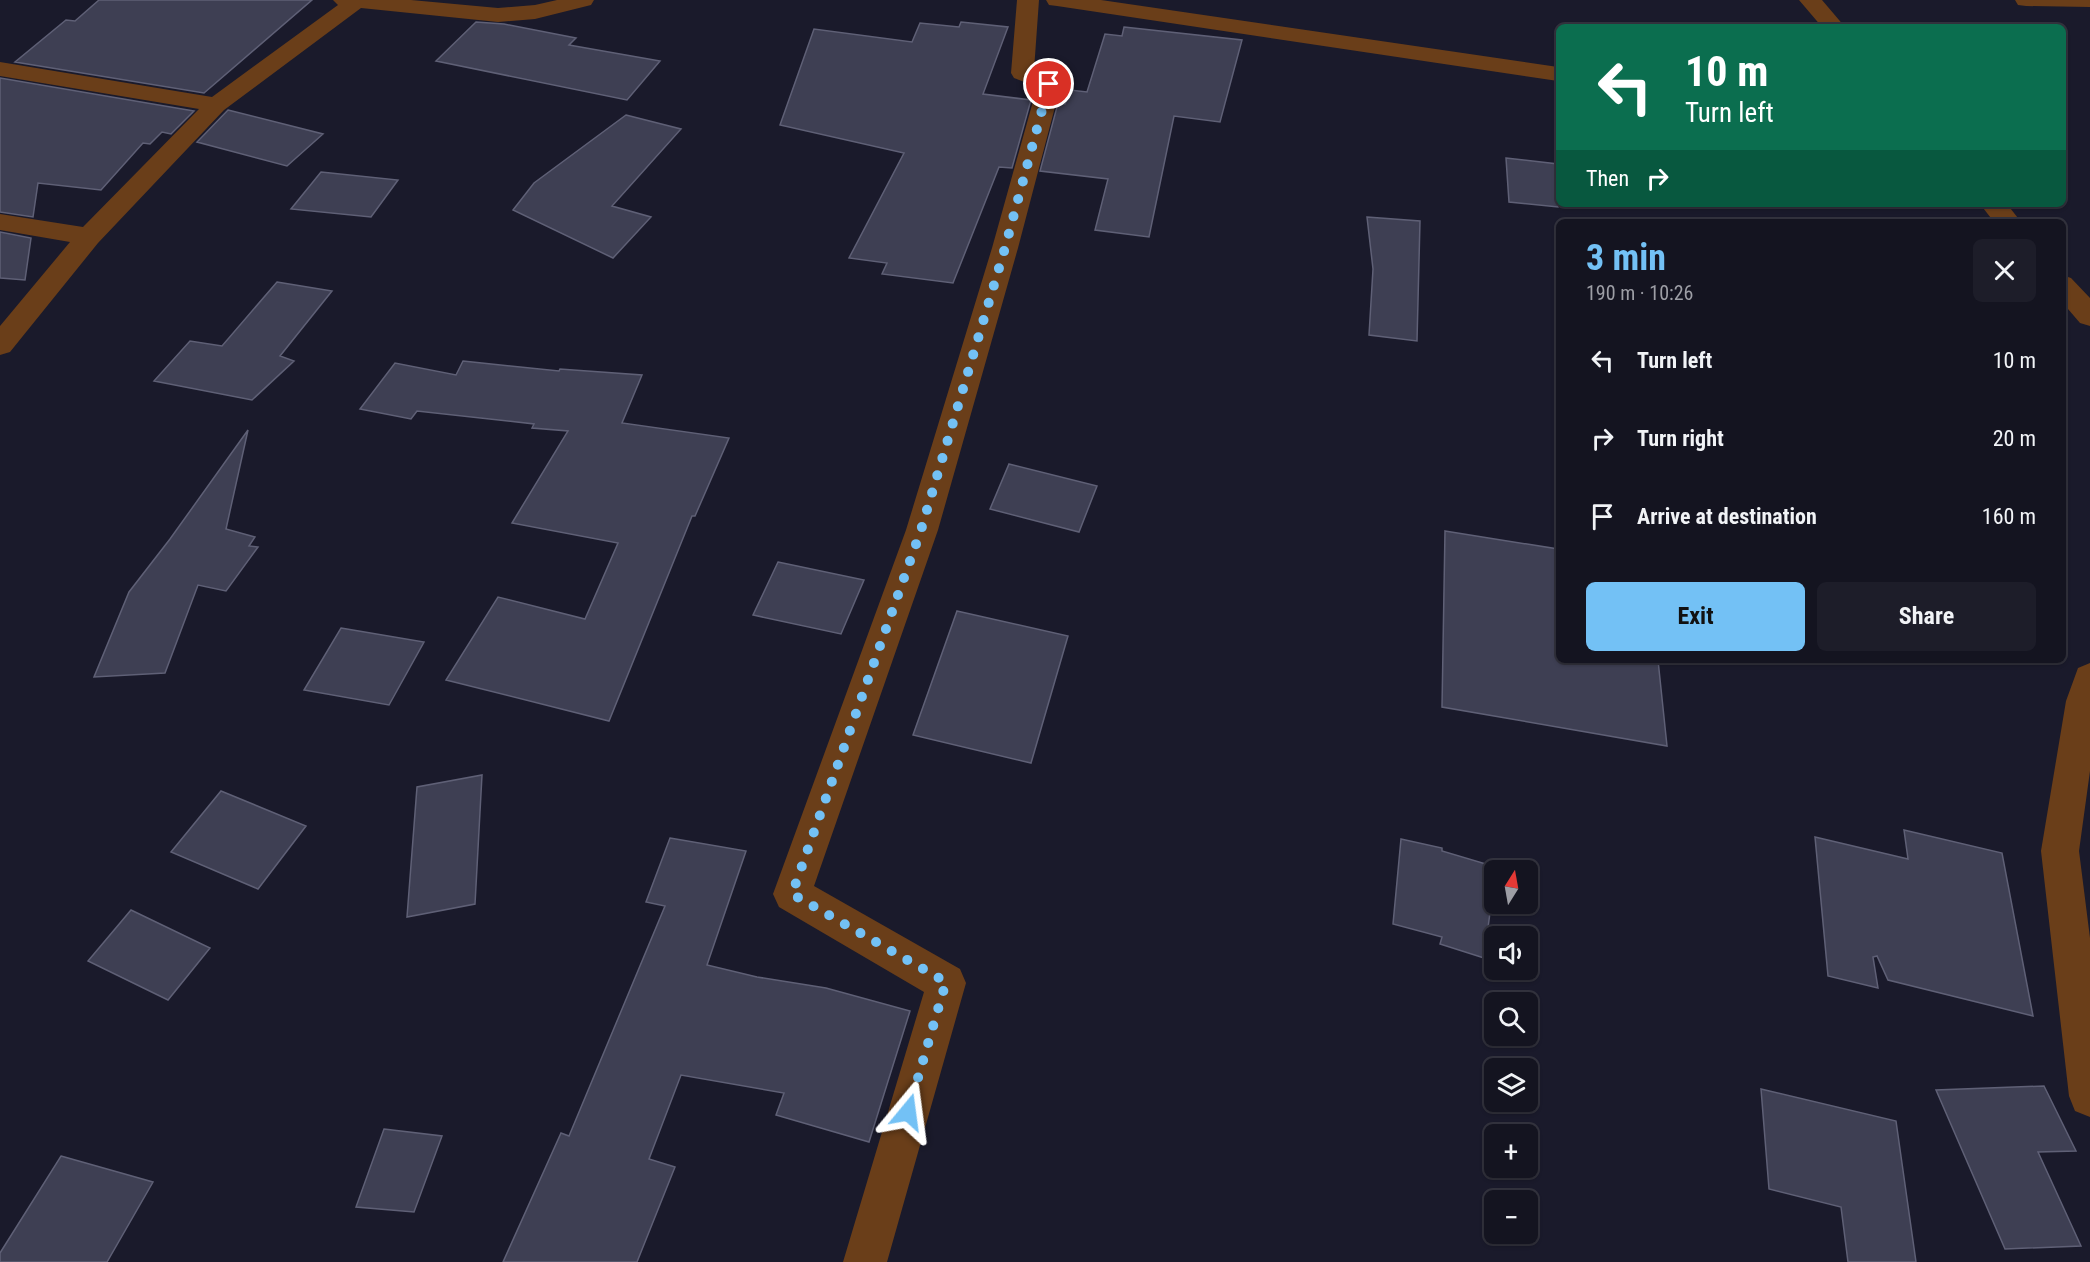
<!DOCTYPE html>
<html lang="en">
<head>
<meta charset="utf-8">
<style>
	body { margin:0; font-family:"Roboto Condensed",sans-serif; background:#1d1d29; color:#f1f3f6; height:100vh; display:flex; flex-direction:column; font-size:22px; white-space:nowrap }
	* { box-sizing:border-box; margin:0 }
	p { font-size:20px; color:#9d9ea5 }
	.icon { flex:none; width:33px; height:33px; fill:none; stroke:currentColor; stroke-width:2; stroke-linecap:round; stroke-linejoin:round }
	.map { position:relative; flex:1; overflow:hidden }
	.drawer { position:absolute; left:1556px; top:219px; width:510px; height:444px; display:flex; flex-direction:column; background:#141420; border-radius:9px; box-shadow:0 2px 4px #0004,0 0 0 2px #33333e }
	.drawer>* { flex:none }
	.banner { position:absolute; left:1556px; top:24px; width:510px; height:183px; border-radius:9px; box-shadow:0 2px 4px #0004,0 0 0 2px #33333e; background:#0b6e4f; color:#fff; overflow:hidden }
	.needle { width:39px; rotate:11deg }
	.fabs { position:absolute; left:1484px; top:860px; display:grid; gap:12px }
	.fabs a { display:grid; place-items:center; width:54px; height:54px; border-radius:9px; background:#141420; box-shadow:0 2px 4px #0004,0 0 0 2px #33333e; font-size:30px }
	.pin { position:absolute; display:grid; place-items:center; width:51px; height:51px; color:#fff; margin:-26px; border:3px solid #fff; border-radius:50%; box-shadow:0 2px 6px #0007 }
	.me { position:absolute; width:66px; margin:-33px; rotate:16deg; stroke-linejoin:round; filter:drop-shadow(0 0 4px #0008) }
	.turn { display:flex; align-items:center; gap:21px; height:126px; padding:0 30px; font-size:27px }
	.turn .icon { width:78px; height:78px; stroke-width:2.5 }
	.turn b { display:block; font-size:42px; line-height:51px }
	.then { display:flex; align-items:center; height:57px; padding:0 30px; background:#0003; gap:12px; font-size:22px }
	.round { display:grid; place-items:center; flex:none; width:63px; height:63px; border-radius:9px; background:#1d1d29 }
	.head { display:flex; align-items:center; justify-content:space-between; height:102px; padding:0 30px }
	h1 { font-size:36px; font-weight:700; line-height:45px; color:#73c1f5 }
	.cta { display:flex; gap:12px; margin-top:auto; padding:12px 30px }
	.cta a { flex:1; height:69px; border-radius:9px; background:#73c1f5; color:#111; font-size:24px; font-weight:700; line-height:69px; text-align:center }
	.cta a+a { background:#1d1d29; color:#f1f3f6 }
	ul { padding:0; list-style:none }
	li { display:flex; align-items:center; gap:18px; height:78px; padding:0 30px }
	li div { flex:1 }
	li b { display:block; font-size:22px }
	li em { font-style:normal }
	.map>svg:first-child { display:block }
	.building { fill:#3e3f53; stroke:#5f6076; stroke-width:1.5 }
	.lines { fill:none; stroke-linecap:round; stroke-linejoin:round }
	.minor { fill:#6a3e19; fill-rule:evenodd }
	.route { stroke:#73c1f5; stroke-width:10; stroke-dasharray:0 18 }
</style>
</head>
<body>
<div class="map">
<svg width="2090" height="1262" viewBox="0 0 2090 1262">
	<rect width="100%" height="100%" fill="#1a1a2b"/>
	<path class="building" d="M99,0H312L204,93L15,62L66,20L75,21Z
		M476,22L504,24L576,38L569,45L660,61L627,100L436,61Z
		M961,22L1008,27L983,94L1031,100L1012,168L999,167L953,283L882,274L887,263L849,258L904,153L780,125L814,29L912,42L920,23L959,27Z
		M1124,27L1242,40L1220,122L1174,116L1149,237L1095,230L1108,179L1040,171L1058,103L1065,104L1070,90L1087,92L1105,34L1122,36Z
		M0,78L194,111L171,134L162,132L150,144L143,143L101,190L38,183L33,217L0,212Z
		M228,110L323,134L287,166L197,142Z
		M626,115L681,129L612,206L651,217L613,258L513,210L534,183Z
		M1506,158L1558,164V207L1509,202Z
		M321,172L398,180L371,217L291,209Z
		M1367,217L1420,221L1417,341L1369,335L1373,269Z
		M0,232L31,238L25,280L0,278Z
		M277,282L332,291L280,356L294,361L252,400L154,381L190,341L222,346Z
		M463,361L559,371L560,369L642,375L622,423L729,438L695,516H692L609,721L446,680L498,597L585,619L618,543L512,523L568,431L532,428L534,424L417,411L411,419L360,409L395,363L456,375Z
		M248,430L226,529L255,537L249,546L258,547L226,591L198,585L165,673L94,677L129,592L170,539Z
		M1009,464L1097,486L1079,532L990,509Z
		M1445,531L1558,549V660H1658L1667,746L1442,707Z
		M778,562L864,580L841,634L753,615Z
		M957,611L1068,636L1031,763L913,735Z
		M341,628L424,642L389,705L304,690Z
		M482,775L475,904L407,917L417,787Z
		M221,791L306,826L258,889L171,852Z
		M1904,830L2002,853L2033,1016L1888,980L1877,956L1873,957L1878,988L1828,976L1815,837L1908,859Z
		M670,838L746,851L707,965L757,977L826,988L910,1011L869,1142L776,1115L784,1093L681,1075L649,1159L675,1167L637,1262H503L561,1133L569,1136L665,906L646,902Z
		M1401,839L1442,848V851L1496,867L1484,958L1440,944L1442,937L1393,924Z
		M131,910L210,948L168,1000L88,961Z
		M2044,1086L2076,1151L2038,1152L2081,1246L2005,1249L1936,1090Z
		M1761,1089L1896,1121L1916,1262H1848L1841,1207L1769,1189Z
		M384,1129L442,1136L414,1212L356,1207Z
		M61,1156L153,1182L107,1262H0V1253Z"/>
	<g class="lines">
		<path class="minor" d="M333,0H411L498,8L535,5L557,0H594L591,5L535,19L498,22L361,8L224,110L98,243L10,352L0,355V326L70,242L0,230V214L83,227L199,109L0,76V62L212,97L338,5Z
			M1017,0H1039L1034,70L1057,79L1061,84L1018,248L938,530L814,886L960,969L966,983L887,1262H843L924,992L779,907L773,894L906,530L992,248L1037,87L1014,78L1011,73Z
			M1046,0H1101L1558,67V81L1057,6L1049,5Z
			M1799,0H1822L1845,27H1822Z
			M2015,0H2090V7L2026,6L2018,5Z
			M1980,204H2007L2021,222H1994Z
			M2062,275L2071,278L2090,298V326L2080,323L2062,302Z
			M2090,663V771L2079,851L2090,938V1117L2075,1111L2069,1096L2041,851L2066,701L2078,668Z"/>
	</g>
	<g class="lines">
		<path class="route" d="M908,1112L946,982L792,894L921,530L1005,248L1049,84"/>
	</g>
</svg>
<div class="fabs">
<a><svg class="needle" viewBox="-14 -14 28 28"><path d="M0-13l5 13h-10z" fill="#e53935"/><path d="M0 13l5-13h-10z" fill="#9d9ea5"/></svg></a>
<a><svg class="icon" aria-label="sound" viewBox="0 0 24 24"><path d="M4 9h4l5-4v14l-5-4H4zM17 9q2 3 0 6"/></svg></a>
<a><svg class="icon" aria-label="search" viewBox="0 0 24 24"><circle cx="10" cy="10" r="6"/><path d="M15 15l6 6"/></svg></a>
<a><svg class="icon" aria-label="layers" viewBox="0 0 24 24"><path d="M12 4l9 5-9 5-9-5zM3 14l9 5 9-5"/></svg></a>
<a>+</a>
<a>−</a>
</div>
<div class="pin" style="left:1049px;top:84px;background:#d93025"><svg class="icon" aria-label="arrive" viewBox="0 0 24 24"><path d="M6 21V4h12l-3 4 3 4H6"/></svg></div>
<svg class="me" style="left:908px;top:1112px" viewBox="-20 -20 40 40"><path d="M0-17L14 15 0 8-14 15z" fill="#73c1f5" stroke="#fff" stroke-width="4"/></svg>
<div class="banner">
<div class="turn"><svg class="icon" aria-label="left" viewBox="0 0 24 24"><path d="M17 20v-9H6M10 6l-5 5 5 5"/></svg><div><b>10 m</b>Turn left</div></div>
<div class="then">Then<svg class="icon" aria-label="right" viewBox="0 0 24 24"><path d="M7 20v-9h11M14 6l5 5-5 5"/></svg></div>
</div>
<section class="drawer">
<div class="head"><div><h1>3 min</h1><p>190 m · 10:26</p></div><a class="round"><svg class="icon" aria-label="close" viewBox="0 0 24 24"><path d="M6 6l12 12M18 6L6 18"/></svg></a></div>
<ul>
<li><svg class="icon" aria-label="left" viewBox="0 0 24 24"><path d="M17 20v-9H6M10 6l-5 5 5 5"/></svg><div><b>Turn left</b></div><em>10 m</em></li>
<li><svg class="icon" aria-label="right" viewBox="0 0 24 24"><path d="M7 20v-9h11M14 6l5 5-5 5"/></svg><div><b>Turn right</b></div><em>20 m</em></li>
<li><svg class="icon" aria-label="arrive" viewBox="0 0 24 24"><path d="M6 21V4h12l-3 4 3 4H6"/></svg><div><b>Arrive at destination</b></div><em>160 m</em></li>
</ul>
<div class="cta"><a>Exit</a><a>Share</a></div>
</section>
</div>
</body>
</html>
